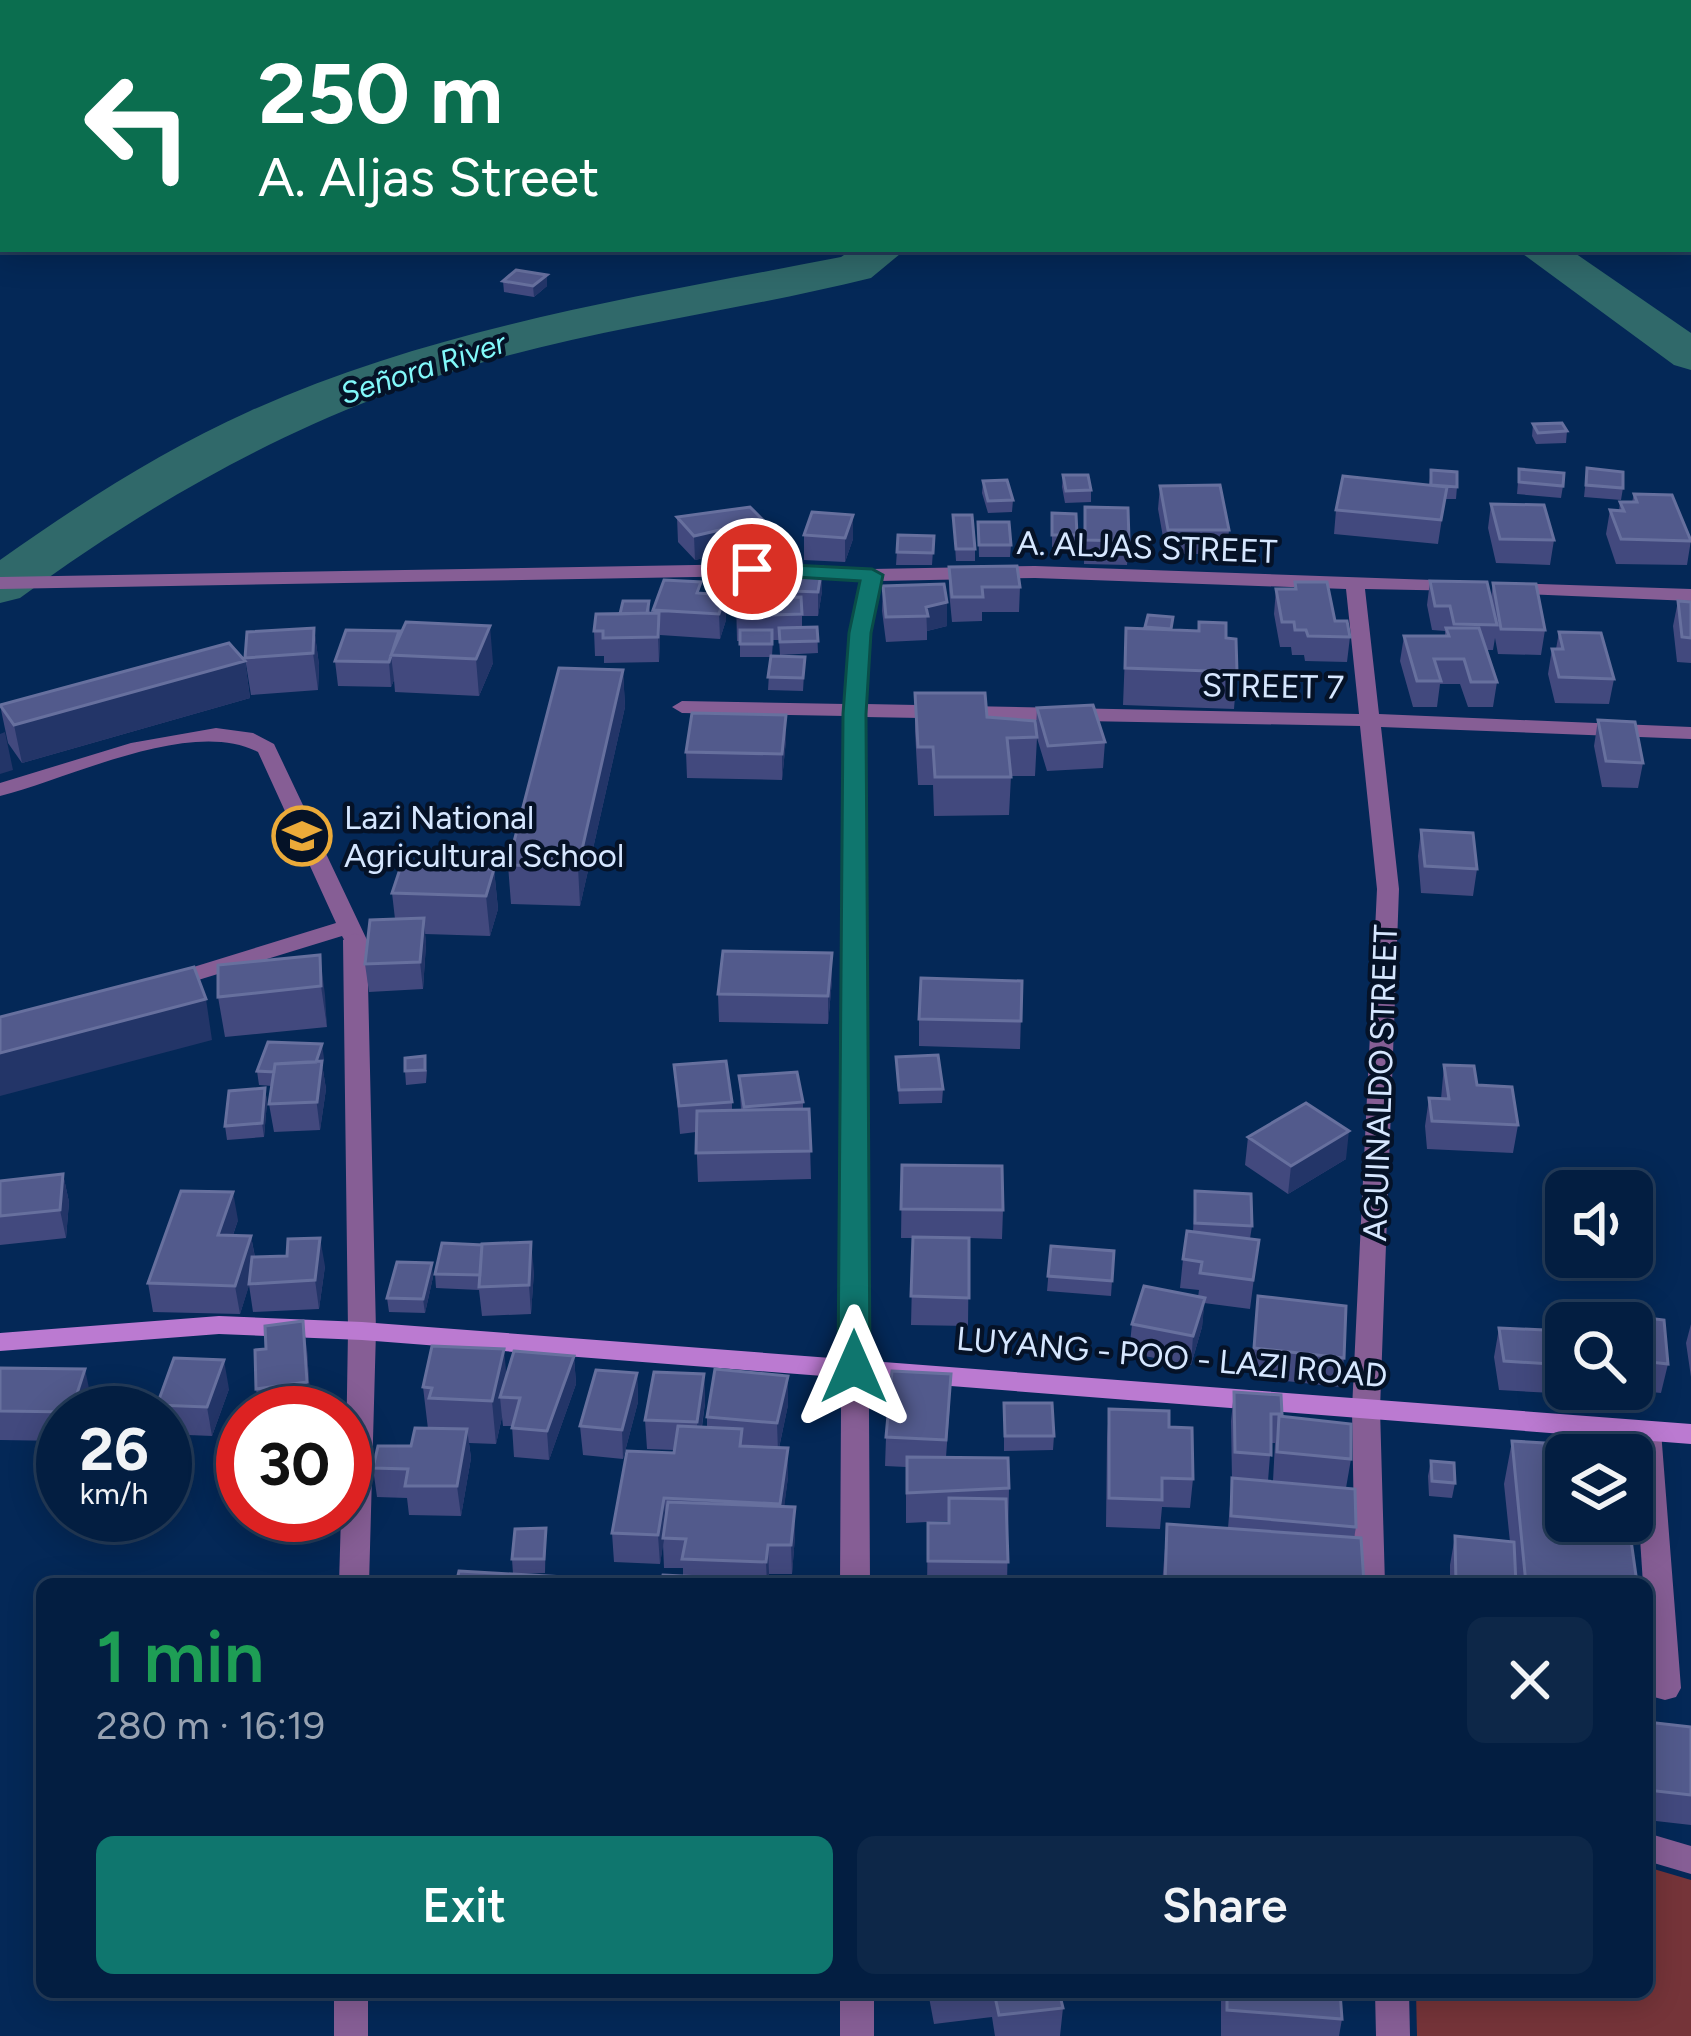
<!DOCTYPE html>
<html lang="en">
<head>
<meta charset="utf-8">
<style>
	body { margin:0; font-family:Figtree,sans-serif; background:#0d2748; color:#f1f3f6; height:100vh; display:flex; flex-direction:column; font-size:45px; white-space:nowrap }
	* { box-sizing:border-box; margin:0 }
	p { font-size:39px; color:#97a2b1 }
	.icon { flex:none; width:66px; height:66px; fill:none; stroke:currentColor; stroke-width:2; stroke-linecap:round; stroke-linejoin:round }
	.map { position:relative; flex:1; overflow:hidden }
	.side { position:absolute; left:36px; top:1578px; width:1617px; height:420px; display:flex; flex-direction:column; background:#031e41; border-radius:18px; box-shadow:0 6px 30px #0003,0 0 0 3px #243c5a }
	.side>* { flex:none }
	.top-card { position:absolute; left:0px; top:0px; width:1692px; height:252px; box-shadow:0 6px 30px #0003,0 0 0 3px #243c5a; background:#0b6e4f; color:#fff; overflow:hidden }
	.buttons { position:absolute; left:1545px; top:1170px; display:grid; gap:24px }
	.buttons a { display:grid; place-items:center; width:108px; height:108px; border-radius:18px; background:#031e41; box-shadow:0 6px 30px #0003,0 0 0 3px #243c5a; font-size:60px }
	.speed { position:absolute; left:36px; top:1386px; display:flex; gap:24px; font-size:60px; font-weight:700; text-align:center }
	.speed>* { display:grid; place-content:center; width:156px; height:156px; border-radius:50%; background:#031e41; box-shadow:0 6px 30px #0003,0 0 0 3px #243c5a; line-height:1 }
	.speed small { font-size:30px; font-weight:400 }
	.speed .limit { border:18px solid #d22; background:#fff; color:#111 }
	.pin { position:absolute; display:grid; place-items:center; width:102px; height:102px; color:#fff; margin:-51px; border:6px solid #fff; border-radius:50%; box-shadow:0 3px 12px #0007 }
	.me { position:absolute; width:132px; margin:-66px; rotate:0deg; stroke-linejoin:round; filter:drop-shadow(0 0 9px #0008) }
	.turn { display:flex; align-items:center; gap:42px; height:252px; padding:0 60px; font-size:54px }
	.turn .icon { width:156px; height:156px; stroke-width:2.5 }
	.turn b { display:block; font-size:84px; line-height:102px }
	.round { display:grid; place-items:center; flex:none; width:126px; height:126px; border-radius:18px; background:#0d2748 }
	.headline { display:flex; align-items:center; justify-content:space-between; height:204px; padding:0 60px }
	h1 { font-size:72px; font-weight:600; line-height:90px; color:#1e9e55 }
	.button { display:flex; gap:24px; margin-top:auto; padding:24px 60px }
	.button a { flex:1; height:138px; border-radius:18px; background:#0f766e; color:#fff; font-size:48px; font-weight:600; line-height:138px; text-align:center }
	.button a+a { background:#0d2748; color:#f1f3f6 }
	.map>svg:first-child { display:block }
	.green { fill:#753439 }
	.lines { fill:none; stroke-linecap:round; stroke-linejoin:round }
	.stream { stroke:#30696a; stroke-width:8 }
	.river { fill:#30696a; fill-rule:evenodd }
	.lane { fill:#865e95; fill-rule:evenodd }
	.street { fill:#865e95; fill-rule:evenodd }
	.secondary { fill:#bb7ad1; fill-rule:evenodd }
	.wall { fill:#42497e; fill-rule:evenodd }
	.shaded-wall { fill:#233568 }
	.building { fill:#525a8c; stroke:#67709e; stroke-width:3 }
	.route { fill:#0f766e; stroke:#0a4d48; stroke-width:3 }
	.labels { text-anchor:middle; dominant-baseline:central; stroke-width:9; stroke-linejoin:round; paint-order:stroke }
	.far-water-label { font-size:30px; font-style:italic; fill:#82f9fb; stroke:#051227 }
	.street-label { font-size:33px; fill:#d6e7ff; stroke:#051227 }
	.poi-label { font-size:33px; fill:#d6e7ff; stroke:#051227; text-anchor:start }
</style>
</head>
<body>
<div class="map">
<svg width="1691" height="2036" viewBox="0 0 1691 2036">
	<rect width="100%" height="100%" fill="#042857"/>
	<path class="green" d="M1647,1867L1691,1880V2036H1417L1416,1992H1647Z"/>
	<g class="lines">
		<path class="stream" d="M373,3L382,0
			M872,249L883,250"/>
		<path class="river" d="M853,249H906L871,278C750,308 626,324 506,356C324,404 171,488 20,598L0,603V560C79,504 161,451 250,411C436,327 642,296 841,257Z
			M1516,249H1569L1691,333V370L1674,365Z"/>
		<path class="lane" d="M216,728L253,733L274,744L367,940L355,947L347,945L342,936L169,989L157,982L161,977L336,923L258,752C191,717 69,779 0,796V783L131,743Z
			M1647,1421L1657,1424L1661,1431L1681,1688L1676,1697L1665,1700L1654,1697L1649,1688L1647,1584H1643L1633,1431L1637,1424Z
			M1647,1833L1691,1846V1874L1647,1861Z"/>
		<path class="street" d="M752,564L872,569L1035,566L1461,581L1468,583V591L1365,589L1379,714L1691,727V739L1381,727L1399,889L1380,1409L1385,1584H1355L1352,1409L1377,889L1360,726L865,717L870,1584H840L845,716L682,713L672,707L682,701L845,704L850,633L861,580L752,576L0,589V577ZM1035,578L1346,589L1359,714L866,704L870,633L880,581Z
			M1507,583L1691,589V601L1500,593V585Z
			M355,933L367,940L376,1331L369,1584H339L341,1515H345L348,1331L343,940Z
			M334,1992H368V2036H334Z
			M840,1992H874V2036H840Z
			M1375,1992H1409L1410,2036H1376Z"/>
		<path class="secondary" d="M219,1316L362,1322L1691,1424V1444L362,1340L219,1334L0,1351V1333Z"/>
	</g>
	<path class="wall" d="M547,275V286L534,297L504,292L503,281Z
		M1533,424L1567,431L1566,443L1536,444L1532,436Z
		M1587,468L1623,488L1621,500L1584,497Z
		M1431,470L1457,487L1456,499H1445L1438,544L1334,534L1336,510L1429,485Z
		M1519,470L1563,486L1561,498L1517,494Z
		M1063,475L1091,490V502L1065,503L1062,487Z
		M983,481L1013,500L1012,512L988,513L982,493Z
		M1160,486L1229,530L1227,554H1166L1158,509Z
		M1634,494L1691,540L1687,565L1616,564L1606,534L1610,510L1619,511L1620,502H1632Z
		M1491,504L1554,540L1550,565L1496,563L1488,528Z
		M1085,507L1129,541L1127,565L1084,564Z
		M1052,513L1076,514V548L1052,547Z
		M853,515V539L845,562L804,560V535Z
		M953,515L975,549V561H956Z
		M677,517L763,520V544L695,560L678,542Z
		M978,522L1011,545L1010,557H979Z
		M898,535L934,536L932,565H896Z
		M766,558V565L822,591L818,616H802V628L817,627L818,653L780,655L779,640H773L772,656L805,657L803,691L768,690L770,657H740V641H737L736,599L741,598L742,591H736V566Z
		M949,567L1020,587L1019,612H982V621L952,622L949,591Z
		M1430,581L1491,598L1493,583L1545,630L1541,655L1498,654L1495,638L1493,650H1486L1497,682L1493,707H1468L1460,684H1440L1437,707H1413L1400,661L1404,636H1445V631L1432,630L1427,605Z
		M1295,582L1350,637L1347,662L1305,661L1304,655H1292L1291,647H1280L1274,614L1276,589H1294Z
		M883,586L947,602V626L927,631V640L886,642L882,611Z
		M701,594L725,595L726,620L720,639L660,635L659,662L604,663V656H595L594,631L649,601L650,613H653V610Z
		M1678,601L1691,602V663L1677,662L1673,626Z
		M314,628L319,665L318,690L251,695L245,658Z
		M1126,628L1172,629L1226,638L1237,672L1234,709L1123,705Z
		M1559,632L1614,679L1609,704L1555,703L1548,674L1552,649H1556Z
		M400,637L493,663L479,696L395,692L394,680L391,687L338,686L335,661Z
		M245,661L250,698L22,763L8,743L0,705Z
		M623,670L625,707L580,906L511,904L508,865Z
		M915,693L987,717L1036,728L1037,708L1105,742L1103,768L1047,771L1037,738L1035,776H1011L1009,815L934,816L933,785H918L915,731Z
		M1598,720L1643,763L1638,788L1602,787L1594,746Z
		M786,740L782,780L687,778L686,752Z
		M1421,830L1477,869L1473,896L1421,893L1418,856Z
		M494,869L498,909L490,936L425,934L426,944L423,989L369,992L365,964L395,919L392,893Z
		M320,955L327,1027L225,1037L218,997Z
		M832,980L828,1024L719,1022L718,994Z
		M1022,981L1020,1049L919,1046V1019Z
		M896,1057L943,1089L942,1103L899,1104Z
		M324,1058L322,1064L326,1089L320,1130L274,1132L269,1104L272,1086L259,1085L257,1071Z
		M674,1065L732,1102V1110H741L739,1076L803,1102V1109H809L811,1179L698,1182L696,1132L680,1134Z
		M1444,1065L1477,1085L1518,1125L1513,1153L1427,1149L1425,1126L1429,1098L1441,1099Z
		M427,1070L426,1083L406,1085L405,1071Z
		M265,1088L267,1102L264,1137L227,1140L225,1126Z
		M1248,1137L1346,1159L1288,1194L1245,1165Z
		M902,1165L1003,1210L1002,1239L969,1238L968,1326L911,1325L913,1238H901Z
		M63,1174L69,1202L66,1238L0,1245V1181Z
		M1195,1191L1252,1226L1250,1239L1259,1240L1250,1309L1204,1303L1202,1327L1191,1365L1129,1353L1132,1324L1198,1297L1199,1290L1180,1288L1183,1259L1193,1232Z
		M238,1220L233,1235L251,1236L255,1257L325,1266L319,1309L253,1312L249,1285L240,1314L153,1312L148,1283Z
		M482,1245L534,1271L531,1314L482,1316L479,1290L436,1288L435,1274Z
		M1051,1246L1114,1251L1111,1296L1047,1291Z
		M433,1277L425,1313L389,1312L387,1298Z
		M1258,1296L1344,1358L1340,1387L1251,1377Z
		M1607,1313L1664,1320L1668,1364L1661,1393L1622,1389H1632V1323H1605Z
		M1691,1324V1377L1686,1343Z
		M1499,1328L1566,1331V1389H1573L1571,1394L1499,1390L1494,1357Z
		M307,1350L311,1411L260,1413L256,1389Z
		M574,1356L576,1384L549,1460L514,1457L512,1426H503L502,1417L496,1444L469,1443L471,1458L461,1516L409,1515L407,1498L377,1497L373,1468L411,1446L428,1429L423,1387L507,1376Z
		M0,1368L91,1398L86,1413H63V1441L0,1440Z
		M637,1373L638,1402L623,1459L583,1455L580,1426Z
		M704,1374L705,1403L702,1427L707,1428V1417L788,1405L779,1448L788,1477L784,1506L795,1536L792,1574H769L768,1584H661L683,1576V1568H664L663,1544L660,1564L614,1562L612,1533L674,1453V1450L647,1449L645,1420Z
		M229,1389L212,1436L165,1434V1413H159L157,1405Z
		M1234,1392L1281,1395L1282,1417L1351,1459L1346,1488L1356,1527L1354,1538L1364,1584H1162L1167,1524L1228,1528L1232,1481L1231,1421ZM1271,1443H1275L1273,1481H1268Z
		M950,1403L946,1457L1009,1488L1007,1584H927L928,1523H948V1521L906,1523V1467L885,1466L886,1437Z
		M1004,1403L1054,1436L1053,1450L1004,1451Z
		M1109,1409L1169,1427L1193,1479L1190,1508L1162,1507L1160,1529L1106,1527L1107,1438Z
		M1512,1441L1545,1452L1581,1529L1630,1533L1636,1584H1450V1565L1455,1536L1510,1542L1504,1484Z
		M1431,1461L1455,1483L1452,1498L1429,1496L1428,1476Z
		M546,1528L545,1573L513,1574L512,1559Z
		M1647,1722L1691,1727V1825L1647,1820Z
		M928,1992H1059L1063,2008L1060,2036H995L992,2017L934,2024Z
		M1221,1992H1340L1342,2019L1339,2036H1221Z"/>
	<path class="shaded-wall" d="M547,275V286L534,297L533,286Z
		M853,515V539L845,562V538Z
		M763,520V544L695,560L694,536Z
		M822,567V591L818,616V592Z
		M725,595L726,620L720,639L719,614Z
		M947,602V626L927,631L926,607Z
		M659,613L660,638L659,662L658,637Z
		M490,626L493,663L479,696L476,659Z
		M314,628L319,665L318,690L313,653Z
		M399,631L401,655H391L394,680L391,687L389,662Z
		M245,661L250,698L22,763L14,725Z
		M623,670L625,707L580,906L578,867Z
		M786,715V740L782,780V754Z
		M5,732L13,770L0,774V734Z
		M494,869L498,909L490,936L486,896Z
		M424,918L426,944L423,989L420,962Z
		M832,953V980L828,1024V996Z
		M320,955L325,995L327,1027L321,986Z
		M206,999L212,1040L0,1096V1053Z
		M322,1044L324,1058L322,1064L326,1089L320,1130L313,1073Z
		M265,1088L267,1102L264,1137L262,1123Z
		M1349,1131L1346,1159L1288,1194L1291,1166Z
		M63,1174L69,1202L66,1238L60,1210Z
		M233,1192L238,1220L223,1263L218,1235Z
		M251,1236L256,1264L240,1314L235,1286Z
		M320,1238L325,1266L319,1309L315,1280Z
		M531,1242L534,1271L531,1314L529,1285Z
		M432,1263L433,1277L425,1313L423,1299Z
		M1205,1298L1202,1327L1191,1365L1193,1336Z
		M303,1321L307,1350L311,1411L307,1382Z
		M504,1349L508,1392L500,1397L502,1417L496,1444L492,1401Z
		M574,1356L576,1384L549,1460L547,1431Z
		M224,1360L229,1389L212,1436L207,1407Z
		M85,1369L91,1398L86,1413H71Z
		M637,1373L638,1402L623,1459L622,1430Z
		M704,1374L705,1403L698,1451L697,1422Z
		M788,1376V1405L778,1452L777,1423Z
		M467,1429L471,1458L461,1516L457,1486Z
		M788,1448V1477L781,1533L780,1504Z
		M664,1498L666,1528L660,1564L658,1535Z
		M795,1507V1536L792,1574L791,1545Z
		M768,1545L769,1574L767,1584L766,1562Z"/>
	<path class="building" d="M516,270L547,275L533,286L503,281Z
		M1562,423L1567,431L1538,433L1533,424Z
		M1587,468L1623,472V488L1586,485Z
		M1519,469L1564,473L1563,486L1519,482Z
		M1431,470L1457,472V487L1431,485Z
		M1063,475H1088L1091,490L1066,491Z
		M1343,476L1447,487L1441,520L1336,510Z
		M1007,480L1013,500L988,501L983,481Z
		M1220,485L1229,530H1168L1160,486Z
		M1634,494L1672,495L1691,541L1621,539L1610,510L1624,511L1620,502H1637Z
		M1491,504L1544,505L1554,540L1500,539Z
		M750,507L763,520L694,536L677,517Z
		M1085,507L1128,508L1129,541L1085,540Z
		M812,512L853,515L845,538L804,535Z
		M1052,513L1076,514L1077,535H1052Z
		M953,515H972L975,549H956Z
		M978,522H1009L1011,545H979Z
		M898,535L934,536L933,553L897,552Z
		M738,557L766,558L764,565L822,567L818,592L766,590L764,598L801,597L802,614L736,616V599L756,598L741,596L747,567L736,566Z
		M1017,566L1020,587H982L983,597H952L949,567Z
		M664,580L701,582L697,593L725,595L719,614L653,610Z
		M1430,581L1487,582L1497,625L1454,624L1450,606H1435Z
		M1295,582H1327L1335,621H1347L1350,637L1308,636L1306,630H1295L1294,622H1282L1276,589H1296Z
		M1493,583L1536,584L1545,630L1501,629Z
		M944,584L947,602L926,607L928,616L886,617L883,586Z
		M623,601H649L647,613L620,614Z
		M1678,601L1691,602V638L1682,637Z
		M659,613L658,637L603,638V631H594L596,614Z
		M1148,615L1173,617L1171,629L1145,627Z
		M406,622L490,626L476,659L391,655Z
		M1199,622L1226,623V638L1236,639L1237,672L1125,668L1126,628L1199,631Z
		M817,627L818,641L780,642L779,628Z
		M314,628L313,653L245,658L247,632Z
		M1446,628H1479L1497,682H1471L1464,659H1434L1441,681H1417L1404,636H1449Z
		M346,630L399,631L389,662L335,661Z
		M740,630H772V644H740Z
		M1559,632L1601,633L1614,679L1559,677L1552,649H1563Z
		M229,643L245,661L14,725L0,705Z
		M771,656L805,657L803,678L768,677Z
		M559,668L623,670L578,867L508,865Z
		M915,693H985L987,717L1035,721L1037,737L1007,738L1011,777H935L933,747H918Z
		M1093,705L1105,742L1048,746L1037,708Z
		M692,713L786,715L782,754L686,752Z
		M1598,720L1635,722L1643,763L1606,761Z
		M1421,830L1473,833L1477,869L1425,866Z
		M401,866L494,869L486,896L392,893Z
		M424,918L420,962L365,964L370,920Z
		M723,951L832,953L828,996L718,994Z
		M320,955L321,986L218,997V965Z
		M194,967L206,999L0,1053V1017Z
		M921,978L1022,981L1021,1021L919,1019Z
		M268,1042L322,1044L316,1062L275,1064L274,1072L257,1071Z
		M938,1055L943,1089L899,1090L896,1057Z
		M425,1056V1070L405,1071V1058Z
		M322,1061L317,1102L269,1104L275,1064Z
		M726,1061L732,1102L679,1106L674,1065Z
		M1444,1065L1474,1066L1477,1085L1512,1087L1518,1125L1432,1121L1429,1098L1449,1099Z
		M797,1072L803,1102L744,1107L739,1076Z
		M265,1088L262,1123L225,1126L229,1091Z
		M1306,1103L1349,1131L1291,1166L1248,1137Z
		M809,1109L811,1151L696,1153L697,1111Z
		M902,1165L1002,1166L1003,1210L901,1209Z
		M63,1174L60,1210L0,1216V1181Z
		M181,1191L233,1192L218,1235L251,1236L235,1286L148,1283Z
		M1195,1191L1251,1194L1252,1226L1195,1223Z
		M1187,1231L1259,1240L1253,1280L1200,1273L1202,1262L1183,1259Z
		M913,1237L969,1238V1298L911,1296Z
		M320,1238L315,1280L249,1284L252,1257L287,1256L288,1239Z
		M531,1242L529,1285L479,1287L482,1244Z
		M442,1243L482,1245L480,1275L435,1274Z
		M1051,1246L1114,1251L1112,1281L1048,1276Z
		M397,1262L432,1263L423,1299L387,1298Z
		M1144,1286L1205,1298L1193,1336L1132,1324Z
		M1258,1296L1346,1306L1344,1358L1254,1348Z
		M1607,1313L1664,1320L1668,1364L1632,1360V1323H1608Z
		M303,1321L307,1382L256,1389L255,1350L266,1349L265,1326Z
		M1499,1328L1566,1331V1365L1504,1361Z
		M432,1346L504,1349L492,1401L429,1398L432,1388L423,1387Z
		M514,1351L574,1356L547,1431L512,1428L520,1398L500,1397Z
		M174,1358L224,1360L207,1407L157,1405Z
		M0,1368L85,1369L71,1412L0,1411Z
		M715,1369L788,1376L777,1423L707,1417Z
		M596,1370L637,1373L622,1430L580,1426Z
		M892,1371L951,1374L946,1440L886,1437Z
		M654,1372L704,1374L697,1422L645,1420Z
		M1234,1392L1281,1395L1282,1414H1271V1455L1235,1452Z
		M1004,1403H1052L1054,1436H1005Z
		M1109,1409L1169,1411V1427L1192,1428L1193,1479L1162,1478V1500L1109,1498Z
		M1279,1416L1351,1424V1459L1277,1452Z
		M678,1426L742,1429L740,1446L788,1448L780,1504L664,1498L658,1535L612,1533L627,1451L674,1453Z
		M415,1428L467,1429L457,1486H405L408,1469L373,1468L378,1446H411Z
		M1512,1441L1544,1443L1545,1452L1573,1454L1566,1455V1521H1580L1581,1529L1630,1533L1637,1583L1605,1581L1606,1584H1526Z
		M907,1457L1008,1458L1009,1488L907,1493Z
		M1431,1461L1454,1463L1455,1483L1432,1481Z
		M1232,1478L1355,1489L1356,1527L1231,1516Z
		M949,1498L1006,1499L1008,1562L928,1561V1523H949Z
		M668,1502L795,1507L791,1545H768L766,1562L682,1559L686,1539L663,1538Z
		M1167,1524L1361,1538L1364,1584H1165Z
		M546,1528L544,1559H512L515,1529Z
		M1455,1536L1514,1542L1516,1584H1456Z
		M459,1571L582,1578L581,1584H456Z
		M663,1575L700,1577L698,1584H661Z
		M1647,1722L1691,1727V1795L1647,1790Z
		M994,1992H1059L1063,2008L999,2015Z
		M1227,1992H1340L1342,2019L1227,2010Z"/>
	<path class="route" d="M752,563L872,569L883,575L871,633L866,714L870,1367L854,1378L838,1367L843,714L849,633L860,581L744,574V565Z"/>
	<defs>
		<g id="school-ring" transform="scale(3)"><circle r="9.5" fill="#051227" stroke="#ebaa39" stroke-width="1.5"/><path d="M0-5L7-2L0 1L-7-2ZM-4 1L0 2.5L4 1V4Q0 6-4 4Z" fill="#ebaa39"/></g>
	</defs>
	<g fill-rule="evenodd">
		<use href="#school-ring" x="302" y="836"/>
	</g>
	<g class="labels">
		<g class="far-water-label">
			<text transform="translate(423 368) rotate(-18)">Señora River</text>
		</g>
		<g class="street-label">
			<text transform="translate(1147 547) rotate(2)">A. ALJAS STREET</text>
			<text transform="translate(1273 686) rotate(1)">STREET 7</text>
			<text transform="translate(1380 1083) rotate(-88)">AGUINALDO STREET</text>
			<text transform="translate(1172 1357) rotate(5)">LUYANG - POO - LAZI ROAD</text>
		</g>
		<g class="poi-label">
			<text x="344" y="817">Lazi National<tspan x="344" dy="38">Agricultural School</tspan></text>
		</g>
	</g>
</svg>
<div class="buttons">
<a><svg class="icon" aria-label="sound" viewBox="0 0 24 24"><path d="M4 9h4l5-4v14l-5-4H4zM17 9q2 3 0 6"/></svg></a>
<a><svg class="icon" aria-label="search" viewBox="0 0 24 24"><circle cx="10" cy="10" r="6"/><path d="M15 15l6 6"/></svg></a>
<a><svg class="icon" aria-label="layers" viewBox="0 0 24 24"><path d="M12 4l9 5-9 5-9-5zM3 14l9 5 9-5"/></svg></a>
</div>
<div class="speed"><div>26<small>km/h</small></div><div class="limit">30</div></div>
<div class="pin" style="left:752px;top:569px;background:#d93025"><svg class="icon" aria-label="arrive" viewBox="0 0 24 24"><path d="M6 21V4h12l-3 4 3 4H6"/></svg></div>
<svg class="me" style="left:854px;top:1367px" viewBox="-20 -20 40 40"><path d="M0-17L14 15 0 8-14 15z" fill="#0f766e" stroke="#fff" stroke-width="4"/></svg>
<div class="top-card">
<div class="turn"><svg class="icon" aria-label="left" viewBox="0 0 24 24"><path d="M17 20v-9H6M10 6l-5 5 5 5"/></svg><div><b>250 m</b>A. Aljas Street</div></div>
</div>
<section class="side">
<div class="headline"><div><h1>1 min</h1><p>280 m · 16:19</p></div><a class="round"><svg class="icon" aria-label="close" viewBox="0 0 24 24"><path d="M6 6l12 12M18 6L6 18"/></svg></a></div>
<div class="button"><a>Exit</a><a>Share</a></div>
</section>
</div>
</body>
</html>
